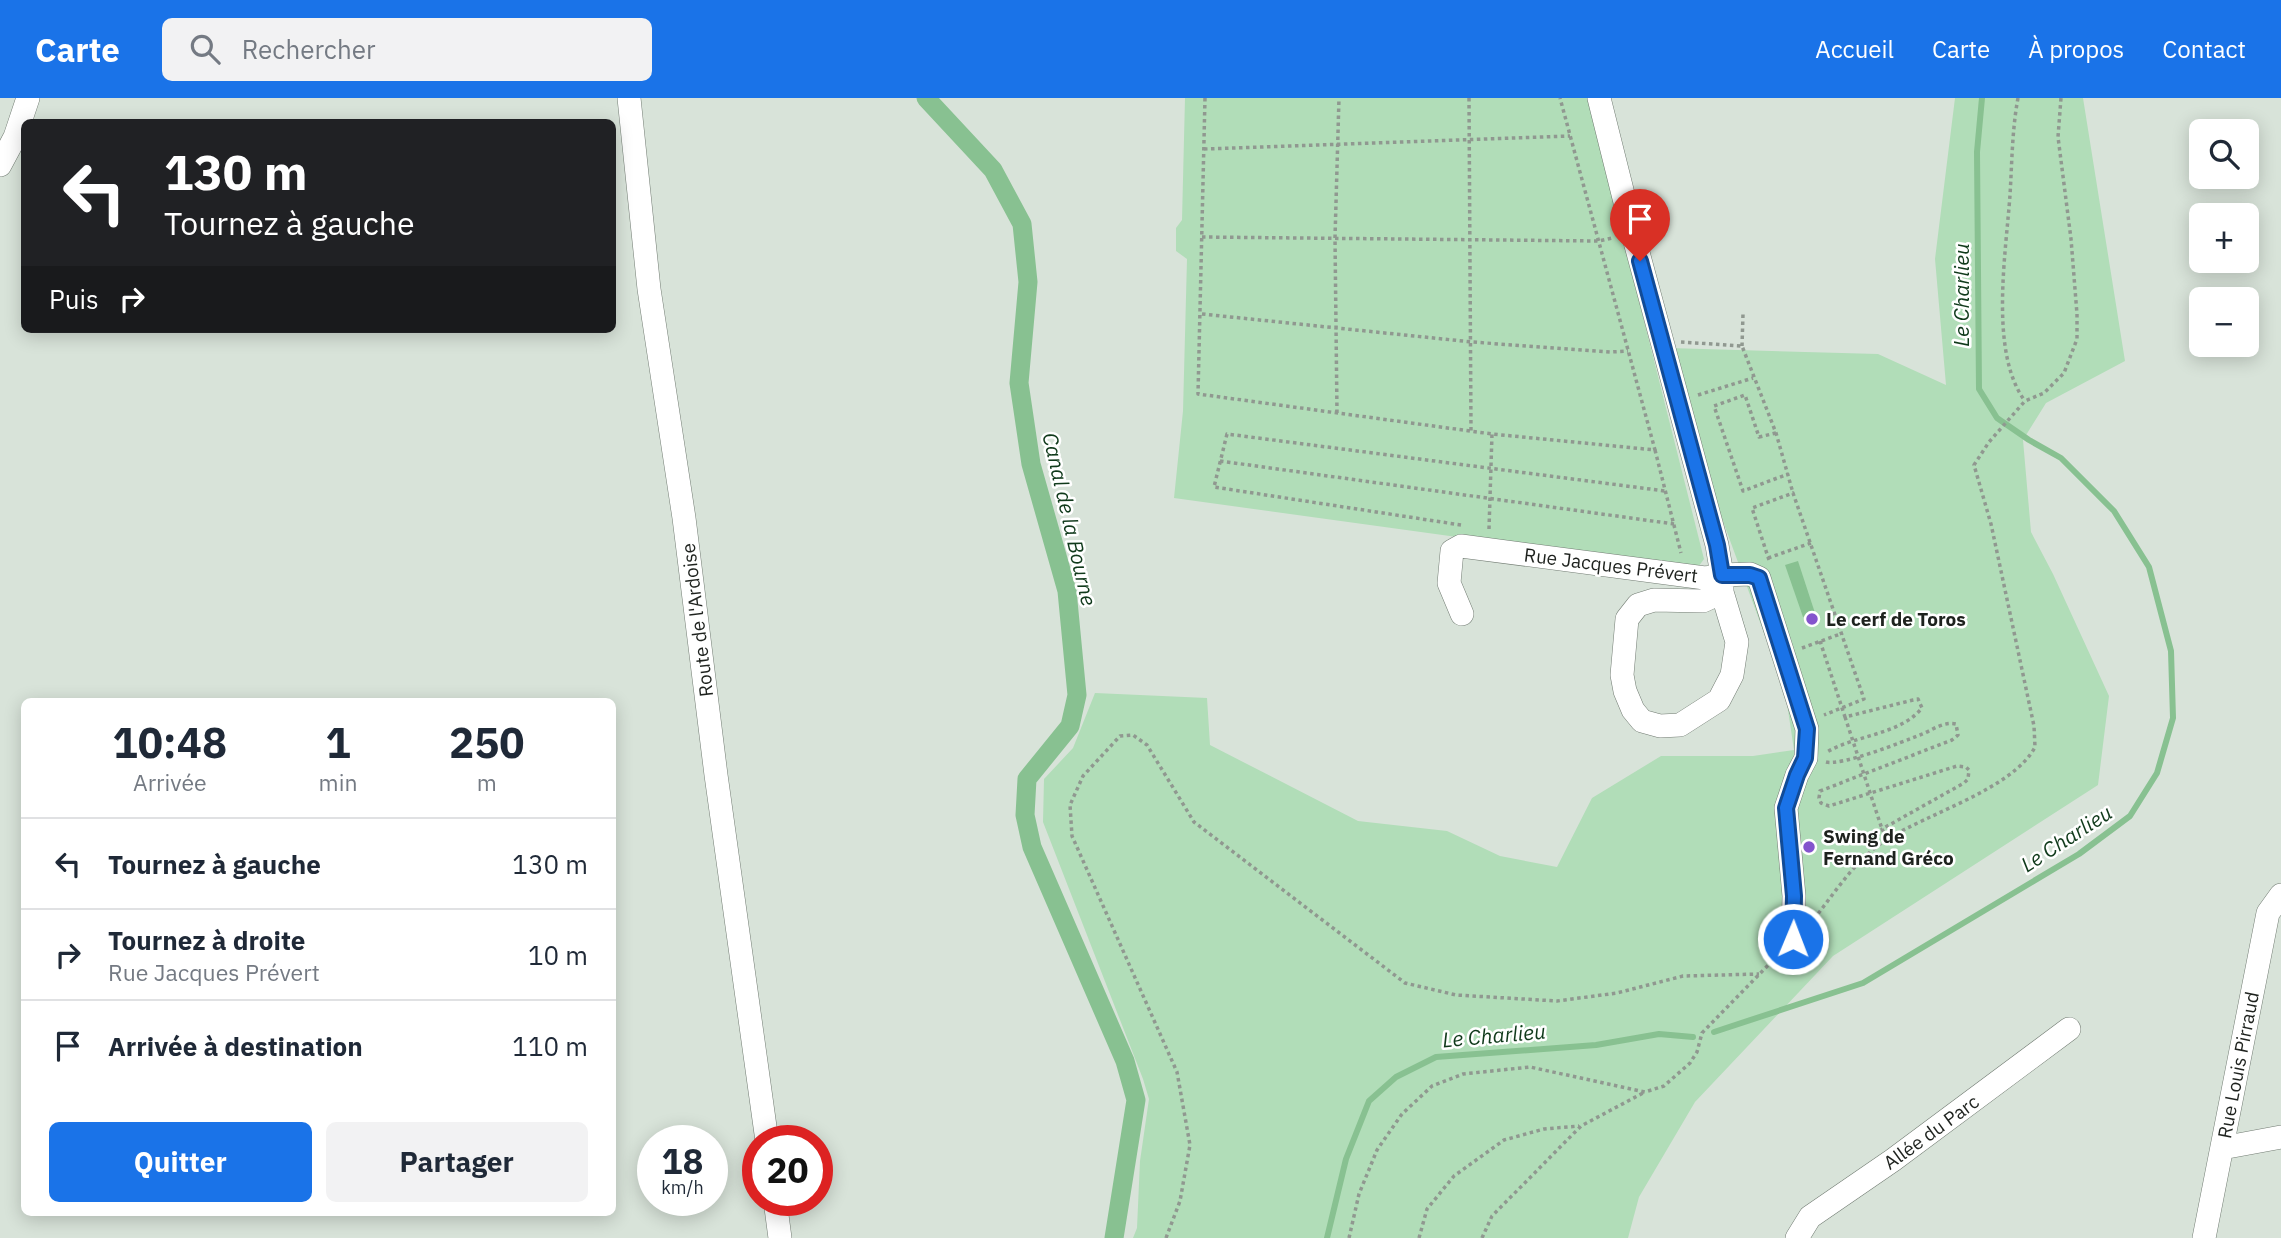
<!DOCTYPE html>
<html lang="fr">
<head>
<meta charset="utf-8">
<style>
	body { margin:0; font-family:"IBM Plex Sans",sans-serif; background:#f2f2f3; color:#1f2937; height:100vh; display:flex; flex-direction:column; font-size:26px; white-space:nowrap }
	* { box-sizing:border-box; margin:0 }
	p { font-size:23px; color:#747a83 }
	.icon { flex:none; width:38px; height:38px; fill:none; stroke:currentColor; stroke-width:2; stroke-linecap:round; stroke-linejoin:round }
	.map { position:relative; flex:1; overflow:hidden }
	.side { position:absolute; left:21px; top:600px; width:595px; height:518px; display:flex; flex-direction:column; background:#fff; border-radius:10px; box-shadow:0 4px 18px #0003 }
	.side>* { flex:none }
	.hud { position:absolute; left:21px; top:21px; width:595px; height:214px; border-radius:10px; box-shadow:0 4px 18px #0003; background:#202124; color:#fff; overflow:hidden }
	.controls { position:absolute; left:2189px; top:21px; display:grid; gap:14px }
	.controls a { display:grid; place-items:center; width:70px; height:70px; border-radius:10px; background:#fff; box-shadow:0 4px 18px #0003; font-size:35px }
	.speed { position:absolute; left:637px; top:1027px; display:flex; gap:14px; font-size:35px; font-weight:700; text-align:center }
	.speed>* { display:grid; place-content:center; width:91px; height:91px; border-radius:50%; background:#fff; box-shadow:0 4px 18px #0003; line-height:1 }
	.speed small { font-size:18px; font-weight:400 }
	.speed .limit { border:10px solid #d22; background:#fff; color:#111 }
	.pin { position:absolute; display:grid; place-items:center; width:60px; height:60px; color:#fff; margin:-72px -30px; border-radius:50% 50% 50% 0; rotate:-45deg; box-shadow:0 0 7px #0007 }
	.pin .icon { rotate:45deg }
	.me { position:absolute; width:77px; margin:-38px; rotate:1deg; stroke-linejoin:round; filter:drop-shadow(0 0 5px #0008) }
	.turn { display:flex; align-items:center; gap:24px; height:147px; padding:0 28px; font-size:32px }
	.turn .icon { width:91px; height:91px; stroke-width:2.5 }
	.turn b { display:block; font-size:49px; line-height:60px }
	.then { display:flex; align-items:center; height:66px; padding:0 28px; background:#0003; gap:14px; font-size:26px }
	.eta { display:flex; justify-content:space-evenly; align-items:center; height:119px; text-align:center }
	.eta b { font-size:42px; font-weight:800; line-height:49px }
	.button { display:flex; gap:14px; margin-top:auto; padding:14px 28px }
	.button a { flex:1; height:80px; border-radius:10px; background:#1a73e8; color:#fff; font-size:28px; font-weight:800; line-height:80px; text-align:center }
	.button a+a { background:#f2f2f3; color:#1f2937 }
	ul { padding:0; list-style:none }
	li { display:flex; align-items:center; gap:21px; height:91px; padding:0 28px; border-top:2px solid #e0e1e3 }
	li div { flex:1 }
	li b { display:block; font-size:26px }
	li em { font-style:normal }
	header { display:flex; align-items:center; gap:42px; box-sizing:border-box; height:98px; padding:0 35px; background:#1a73e8; color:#fff }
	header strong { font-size:33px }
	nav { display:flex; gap:38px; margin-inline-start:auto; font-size:24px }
	.search { width:490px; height:63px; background:#f2f2f3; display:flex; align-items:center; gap:18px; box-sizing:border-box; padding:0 24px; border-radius:10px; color:#747a83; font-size:26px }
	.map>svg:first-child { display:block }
	.green { fill:#b1ddb8 }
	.water { fill:#88c191 }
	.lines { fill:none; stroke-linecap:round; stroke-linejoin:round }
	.stream { stroke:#88c191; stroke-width:6 }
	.canal { stroke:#88c191; stroke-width:19 }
	.minor-casing { stroke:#727c73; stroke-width:24 }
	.path { stroke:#909890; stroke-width:3.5; stroke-dasharray:3.5 3.5; stroke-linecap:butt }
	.minor { stroke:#fff; stroke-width:23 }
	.route-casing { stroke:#114b97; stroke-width:18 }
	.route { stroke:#1a73e8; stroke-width:12 }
	.poi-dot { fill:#8454cd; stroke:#fff; stroke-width:2.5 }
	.labels { text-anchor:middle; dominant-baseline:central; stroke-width:5; stroke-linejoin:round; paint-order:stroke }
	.street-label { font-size:19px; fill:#1e221e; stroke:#fff }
	.poi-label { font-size:19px; font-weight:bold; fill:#1e221e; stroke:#fff; text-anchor:start }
	.water-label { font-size:21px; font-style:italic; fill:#103a1b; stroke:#fff }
</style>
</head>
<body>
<header>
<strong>Carte</strong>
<div class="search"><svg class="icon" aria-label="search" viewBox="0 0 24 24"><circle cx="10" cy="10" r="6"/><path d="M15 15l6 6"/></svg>Rechercher</div>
<nav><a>Accueil</a><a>Carte</a><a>À propos</a><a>Contact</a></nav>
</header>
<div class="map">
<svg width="2281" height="1140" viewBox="0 0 2281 1140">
	<rect width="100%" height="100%" fill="#d8e3d9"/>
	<path class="green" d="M1185,0H1588L1704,461L1696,472L1174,400L1183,313L1187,161L1176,153V130L1182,122Z
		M1955,0H2083L2125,263L2046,305L2023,342L2031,434L2053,476L2109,598L2098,687L1833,858L1695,1004L1639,1099L1628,1140H1133L1137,1130L1140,1063L1149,1001L1143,981L1043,724L1044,681L1073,650L1095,595L1207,600L1210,647L1358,723L1447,733L1500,758L1557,769L1592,700L1661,658H1753L1794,652L1785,592L1710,388L1669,250L1878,256L1946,287L1935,161Z"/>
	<path class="water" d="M1798,463L1815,515L1803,519L1785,467Z"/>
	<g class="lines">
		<path class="stream" d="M1714,934L1863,885L2079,756L2130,718L2157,675L2173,620L2171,553L2149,469L2114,413L2061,360L2029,342L1997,320L1979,291L1977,54L1982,0
			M1327,1140L1346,1061L1369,1003L1396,979L1436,959L1596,947L1659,936L1693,939"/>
		<path class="canal" d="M926,0L993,72L1022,126L1028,184L1019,285L1031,366L1067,493L1077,597L1070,628L1027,681L1025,717L1032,749L1125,963L1136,1002L1114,1140"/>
		<g class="minor-casing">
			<path id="minor" d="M629,0L649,191L684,420L716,677L767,1043
				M0,67L15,39L28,0
				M1722,494L1703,503L1654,502L1638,507L1627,521L1622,577L1625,593L1633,612L1642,623L1660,628L1680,627L1719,602L1732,577L1737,544L1722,494V477L1750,476L1759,480L1807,631L1806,660L1797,677L1786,710L1794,798L1793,841
				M1462,516L1449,485L1452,453L1461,448L1705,480L1722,477L1717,447L1633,136L1599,0
				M2222,1050L2281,1039
				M775,1102L780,1140
				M1797,1140L1810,1119L1893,1062L2069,931
				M2204,1140L2268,815L2281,797"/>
		</g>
		<path class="path" d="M1205,0L1198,296L1492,336L1655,352L1560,0
			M1469,0L1471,333
			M2018,0C2012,32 2012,65 2010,97C2006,155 1989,255 2025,303
			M1204,51L1570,38
			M1202,139L1599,143L1612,140
			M1202,216L1472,244L1610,254L1628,253
			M1681,244L1742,248L1776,335L1793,395
			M1742,248L1743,216
			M1698,297L1753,280
			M1337,315L1335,140L1339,0
			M1776,335L1759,339L1745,297L1714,308L1743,393L1788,376
			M1655,352L1681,455
			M1220,363L1674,426
			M1461,427L1214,389L1227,336L1665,393
			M1489,431L1492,336
			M1768,460L1811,445
			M1769,462L1752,410L1793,395L1864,601L1824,617
			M1820,543L1845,619L1913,602L1918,601L1922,610C1900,637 1855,637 1827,654
			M1802,550L1843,535
			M1845,619L1882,731
			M1826,664C1842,668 1902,644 1920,637C1931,633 1943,623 1956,626L1958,637L1952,642L1820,693L1819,700L1821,705L1829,708L1957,668L1966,669L1969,672L1968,681L1964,685L1882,731L1887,741
			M1814,821C1836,793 1856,761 1886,742C1928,715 2013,691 2035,649L2034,628L1991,426L1974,367L1989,344L2025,303L2044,295L2064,275L2077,241V216L2071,141L2058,39L2061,0
			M1166,1140L1180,1103L1190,1047L1177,974L1072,738L1070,707L1083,678L1120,638L1133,637L1147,647L1194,724L1405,885L1456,897L1557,903L1617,895L1683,878L1759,876
			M1349,1140L1359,1096L1377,1052L1402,1016L1432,988L1463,976L1530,969L1645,994L1664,988L1690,965L1697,954L1702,935L1779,856
			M1419,1140L1427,1111L1454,1078L1504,1042L1544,1031L1579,1028
			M1482,1140L1492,1118L1581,1028L1643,995"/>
		<use href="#minor" class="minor"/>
	</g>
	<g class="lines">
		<g class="route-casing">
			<path id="route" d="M1640,163L1717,447L1722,477H1750L1759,480L1807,631L1805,660L1797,677L1786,710L1794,798L1793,841"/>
		</g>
		<use href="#route" class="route"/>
	</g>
	<g class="poi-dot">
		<circle cx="1812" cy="521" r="7"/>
		<circle cx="1809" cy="749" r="7"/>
	</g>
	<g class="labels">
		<g class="street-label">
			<text transform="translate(1611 467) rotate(7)">Rue Jacques Prévert</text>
			<text transform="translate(697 522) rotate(-97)">Route de l'Ardoise</text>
			<text transform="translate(2238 967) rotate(-79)">Rue Louis Pirraud</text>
			<text transform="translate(1931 1034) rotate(-36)">Allée du Parc</text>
		</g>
		<g class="poi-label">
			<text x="1826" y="521">Le cerf de Toros</text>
			<text x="1823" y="738">Swing de<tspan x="1823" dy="22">Fernand Gréco</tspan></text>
		</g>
		<g class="water-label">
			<text transform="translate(1961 197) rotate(-90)">Le Charlieu</text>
			<text transform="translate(1070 421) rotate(77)">Canal de la Bourne</text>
			<text transform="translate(2066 740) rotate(-33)">Le Charlieu</text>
			<text transform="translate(1494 937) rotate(-5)">Le Charlieu</text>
		</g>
	</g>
</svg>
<div class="controls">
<a><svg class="icon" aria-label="search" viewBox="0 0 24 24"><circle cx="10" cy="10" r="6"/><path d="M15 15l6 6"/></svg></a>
<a>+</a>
<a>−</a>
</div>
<div class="speed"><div>18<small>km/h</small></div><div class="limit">20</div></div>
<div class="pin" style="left:1640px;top:163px;background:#d93025"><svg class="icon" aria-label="arrive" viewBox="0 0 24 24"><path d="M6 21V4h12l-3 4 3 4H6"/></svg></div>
<svg class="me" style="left:1793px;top:841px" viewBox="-20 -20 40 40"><circle r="17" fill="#1a73e8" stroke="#fff" stroke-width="3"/><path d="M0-11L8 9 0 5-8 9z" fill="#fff"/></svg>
<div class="hud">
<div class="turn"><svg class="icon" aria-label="left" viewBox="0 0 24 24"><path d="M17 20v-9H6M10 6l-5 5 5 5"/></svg><div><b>130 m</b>Tournez à gauche</div></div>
<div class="then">Puis<svg class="icon" aria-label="right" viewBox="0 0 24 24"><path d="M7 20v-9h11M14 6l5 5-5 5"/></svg></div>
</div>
<section class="side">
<div class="eta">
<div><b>10:48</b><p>Arrivée</p></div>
<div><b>1</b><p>min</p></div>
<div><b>250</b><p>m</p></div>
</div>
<ul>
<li><svg class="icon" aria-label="left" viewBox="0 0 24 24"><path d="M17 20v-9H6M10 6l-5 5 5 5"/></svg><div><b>Tournez à gauche</b></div><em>130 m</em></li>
<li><svg class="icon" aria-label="right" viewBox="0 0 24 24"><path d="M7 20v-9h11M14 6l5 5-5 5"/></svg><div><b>Tournez à droite</b><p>Rue Jacques Prévert</p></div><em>10 m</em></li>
<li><svg class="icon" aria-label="arrive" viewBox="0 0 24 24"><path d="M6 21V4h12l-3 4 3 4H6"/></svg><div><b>Arrivée à destination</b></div><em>110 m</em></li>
</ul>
<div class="button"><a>Quitter</a><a>Partager</a></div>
</section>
</div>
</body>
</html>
